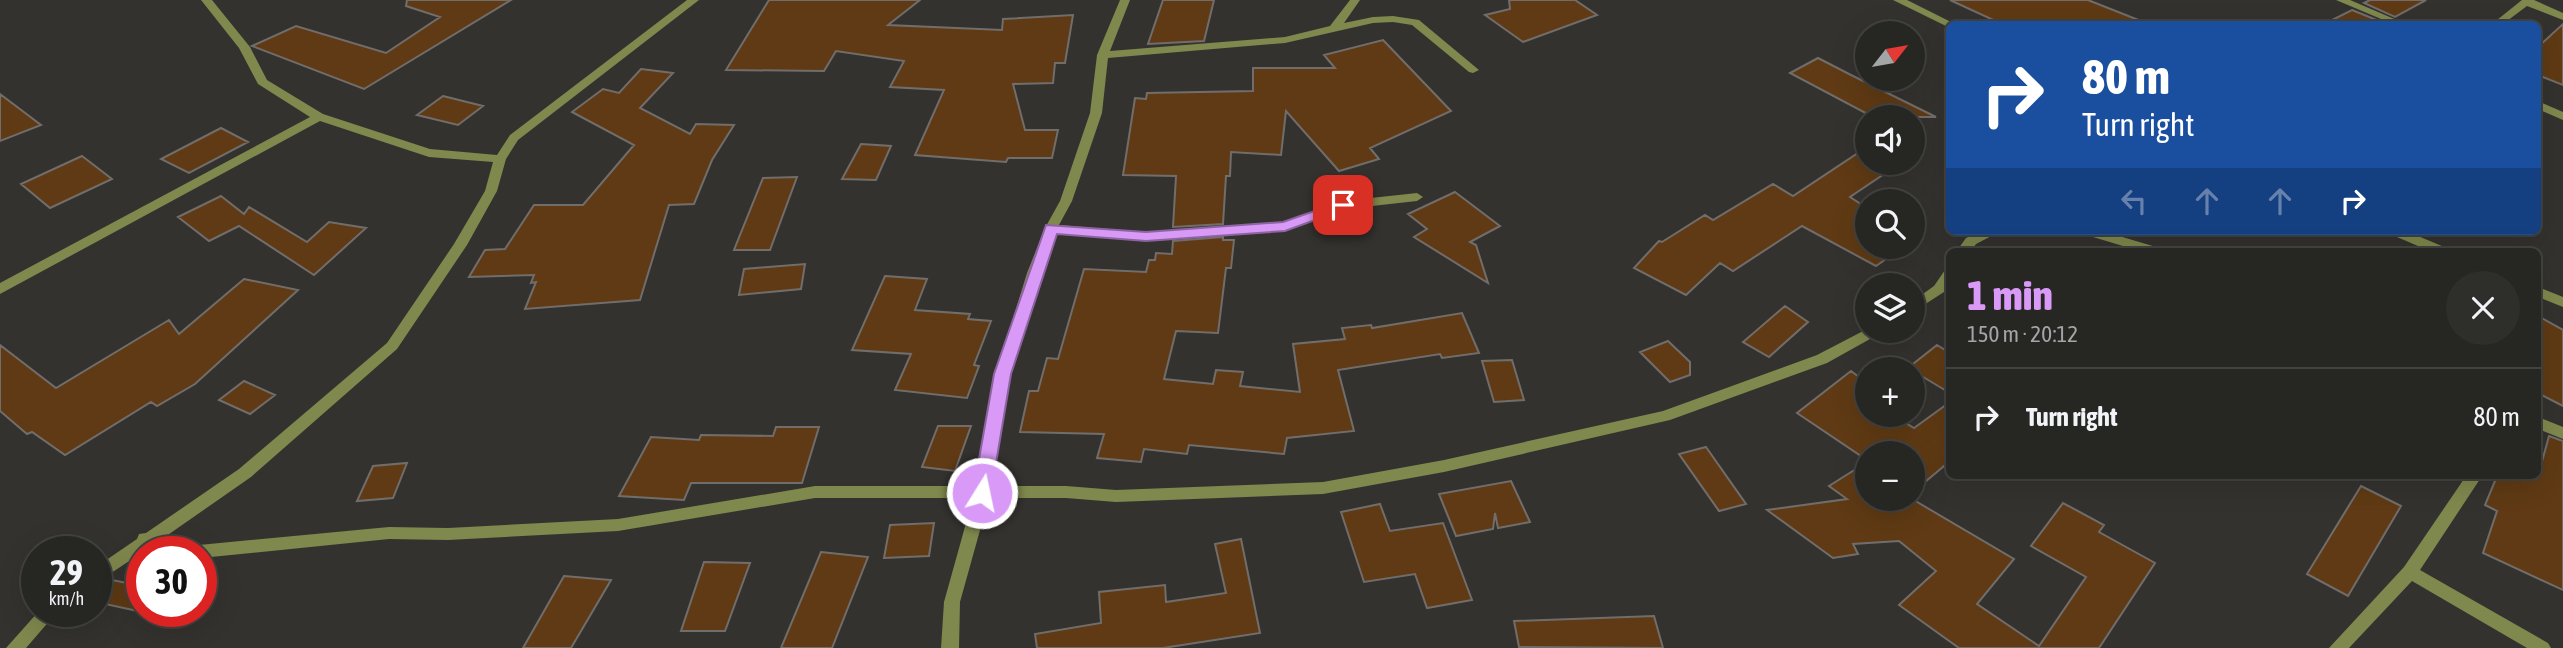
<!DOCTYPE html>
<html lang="en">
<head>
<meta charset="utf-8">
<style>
	body { margin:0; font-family:"Asap Condensed",sans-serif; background:#2e2e2b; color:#f1f3f6; height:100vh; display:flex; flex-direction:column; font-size:26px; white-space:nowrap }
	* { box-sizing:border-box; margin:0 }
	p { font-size:23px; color:#a4a5a6 }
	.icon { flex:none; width:38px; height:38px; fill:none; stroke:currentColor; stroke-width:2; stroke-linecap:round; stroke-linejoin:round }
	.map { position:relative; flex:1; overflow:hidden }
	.drawer { position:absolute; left:1946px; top:248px; width:595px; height:231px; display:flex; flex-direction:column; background:#262623; border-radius:10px; box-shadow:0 7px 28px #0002,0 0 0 2px #424341 }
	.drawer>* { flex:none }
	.hud { position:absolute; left:1946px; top:21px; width:595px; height:214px; border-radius:10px; box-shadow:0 7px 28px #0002,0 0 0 2px #424341; background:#1a4fa0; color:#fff; overflow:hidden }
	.needle { width:46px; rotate:59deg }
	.fabs { position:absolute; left:1855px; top:21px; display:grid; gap:14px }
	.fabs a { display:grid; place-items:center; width:70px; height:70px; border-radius:50%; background:#262623; box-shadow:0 7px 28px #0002,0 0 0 2px #424341; font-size:35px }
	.speed { position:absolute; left:21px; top:536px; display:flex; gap:14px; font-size:35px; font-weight:700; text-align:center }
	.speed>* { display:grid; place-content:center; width:91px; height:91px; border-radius:50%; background:#262623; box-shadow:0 7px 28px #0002,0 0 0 2px #424341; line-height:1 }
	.speed small { font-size:18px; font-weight:400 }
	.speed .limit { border:10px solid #d22; background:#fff; color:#111 }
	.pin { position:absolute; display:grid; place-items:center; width:60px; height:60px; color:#fff; margin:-30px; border-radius:14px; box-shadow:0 4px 10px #0006 }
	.me { position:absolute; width:77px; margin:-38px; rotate:10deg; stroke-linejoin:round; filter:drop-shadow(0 0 5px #0008) }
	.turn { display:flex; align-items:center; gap:24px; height:147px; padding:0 21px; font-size:32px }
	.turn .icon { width:91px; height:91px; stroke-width:2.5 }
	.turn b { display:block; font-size:49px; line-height:60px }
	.lanes { display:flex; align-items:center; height:66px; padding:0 21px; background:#0003; justify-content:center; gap:35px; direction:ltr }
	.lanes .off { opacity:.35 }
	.round { display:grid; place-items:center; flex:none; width:74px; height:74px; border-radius:37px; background:#2e2e2b }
	.headline { display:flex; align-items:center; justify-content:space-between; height:119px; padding:0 21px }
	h1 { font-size:42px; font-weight:800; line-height:52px; color:#d99af7 }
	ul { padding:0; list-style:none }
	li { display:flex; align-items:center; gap:21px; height:98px; padding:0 21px; border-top:2px solid #424341 }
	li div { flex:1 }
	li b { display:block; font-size:26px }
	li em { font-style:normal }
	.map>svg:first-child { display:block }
	.building { fill:#5f3a14; stroke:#716d6b; stroke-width:2 }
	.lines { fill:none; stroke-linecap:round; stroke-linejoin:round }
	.street { fill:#7f884d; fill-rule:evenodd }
	.route { fill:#d99af7; stroke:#8d64a1; stroke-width:2 }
</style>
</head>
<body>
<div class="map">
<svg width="2563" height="648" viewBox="0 0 2563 648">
	<rect width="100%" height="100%" fill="#33322f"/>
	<path class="building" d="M407,0H511L364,89L252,46L296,26L386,53L440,17L406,6Z
		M769,0H920L888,25L1002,30L1003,19L1073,15L1065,63H1055L1053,83L1013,84L1025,130H1058L1052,158H1008L1006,162L915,155L944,90L890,87L904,61L836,51L824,71L726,70Z
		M1163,0H1214L1204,41L1148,44Z
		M1509,0H1575L1597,15L1523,42L1485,15L1510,9Z
		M1950,0H2088L2146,23L2002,24Z
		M2370,0H2426L2395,17L2364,3Z
		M2352,10L2384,23L2324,24Z
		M2563,24V85L2538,75V47Z
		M1383,40L1451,111L1370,148L1379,159L1339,171L1286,111L1281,155L1231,152L1230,176H1226L1223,224L1173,227L1176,176L1123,175L1135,98L1146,99L1147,93L1253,91V68H1335L1324,55Z
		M1818,58L1851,75L1936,117H1873L1790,73Z
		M641,69L673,73L640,108L690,134L696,124L734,125L712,160L694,204L669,205L640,300L525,309L536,282L531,283L534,275L469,277L485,250L505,249L534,205H583L634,145L572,112L603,89L619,93Z
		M0,94L41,125L0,141Z
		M443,96L483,106L458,125L417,115Z
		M221,128L248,142L189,173L161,159Z
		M861,144L891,146L876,180L842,179Z
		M1858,153L1867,158V163H1877L1890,170L1850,197L1867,208V247H1903L1876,266L1802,226L1733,271L1720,263L1686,295L1634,268L1659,241L1662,242L1705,215L1713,220L1773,184L1793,196Z
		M82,156L112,179L50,208L21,184Z
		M797,177L770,250H734L763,178Z
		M1455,192L1500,226L1470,242L1476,245L1488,283L1414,237L1427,229L1408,214Z
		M221,196L244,214L249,207L307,242L329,222L366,228L314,275L239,226L209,241L178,217Z
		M1223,237V240H1234L1231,268H1226L1218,333L1176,331L1164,379L1213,384L1216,370L1243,372L1240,386L1300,392L1293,344L1345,339L1342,328L1371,325L1372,328L1462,313L1479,353L1442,358L1440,354L1338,370L1354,431L1287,438L1284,454L1189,445L1187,454L1144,449L1141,462L1097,458L1104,434L1020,432L1029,391H1038L1047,358L1058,359L1084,269L1146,272L1149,260H1155L1156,253L1172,254L1173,241Z
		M805,264L801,289L739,295L744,269Z
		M885,276L927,279L915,310L970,314L968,319L991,321L974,365L979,366L967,398L895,390L911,354L852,350Z
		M244,279L298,290L195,384L157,406L151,402L65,455L32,432L27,434L0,411V345L56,388L169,320L179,334Z
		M1785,306L1808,322L1769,357L1743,342Z
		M2538,316L2563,330V406L2538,393Z
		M1668,341L1690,362V375L1670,382L1640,352Z
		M1937,345L1950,353V393L1908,368Z
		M1512,360L1524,400L1494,402L1482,361Z
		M1851,371L1867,383V415H1893L1914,428L1950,402V461L1913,492V453H1867V460L1797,413Z
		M244,381L275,395L250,414L219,400Z
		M938,426H971L955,471L922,467Z
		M776,427H819L802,483H691L684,500L619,496L651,437L699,440L701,435L773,436Z
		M2549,436L2563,441V590L2483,553L2497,511L2485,505L2497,476H2538Z
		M1706,447L1746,504L1719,511L1679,454Z
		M1867,462V499H1912L2014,559L1977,604L2039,646L2086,577L2031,546L2063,503L2104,525L2099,532L2155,563L2099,648H1959L1899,605L1936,571L1899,541L1853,544L1858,554L1833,558L1767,510L1847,499L1829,486Z
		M407,463L393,498L357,501L373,466Z
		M1511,481L1530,522L1498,528L1495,513L1493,529L1456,536L1439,494Z
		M2361,486L2401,506L2348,596L2307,574Z
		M1380,504L1390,531L1443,523L1472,600L1427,608L1415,574L1364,582L1341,512Z
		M934,523L929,556L884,558L890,525Z
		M1241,539L1260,633L1163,648H1037L1035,634L1101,623L1099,592L1165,585L1166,602L1226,593L1215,544Z
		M821,552L868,557L832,648H781Z
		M704,562L750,563L725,631H681Z
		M564,576L611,580L571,648H523Z
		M112,580L142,586V612L96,602V595Z
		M1654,616L1663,648L1519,647L1514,621Z"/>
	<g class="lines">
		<path class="street" d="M201,0H212L250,47L267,80L323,114L430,149L497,155L510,135L687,0H699L518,140L506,159L497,191L467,245L397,349L251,477L162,539L173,544L199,545L389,527L448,528L618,519L815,486H975L996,374L1027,273L1045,228L1060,201L1090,113L1097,55L1120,0H1130L1110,51L1285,37L1330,26L1350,0H1360L1344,23L1373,17L1393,16L1419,20L1479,70L1473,73L1469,72L1412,25L1393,22L1373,23L1285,43L1108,58L1102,113L1072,201L1059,225L1146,232L1283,222L1343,201L1417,193L1423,197L1417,201L1345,209L1285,230L1146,240L1056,233L1041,273L1010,374L991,486H1066L1116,490L1323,482L1444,460L1663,411L1817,355L1867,329V331H1881L1879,334L1827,363L1670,420L1444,472L1323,494L1116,502L1066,498H989L960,602L959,648H941L944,602L973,498H815L618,531L448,540L389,539L201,558V551H158L149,548L96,583V567L137,539L139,534L146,533L239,469L387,343L454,244L485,191L493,162L429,157L320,121L0,294V283L310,117L258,84L239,48Z
			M1893,0H1907L1955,24L1946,26Z
			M2336,0H2350L2406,24H2393Z
			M2522,0H2534L2563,13V20L2527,6L2503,24H2492Z
			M2538,101L2563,112V120L2538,109Z
			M1983,231H2001L1976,244L1970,252H1956L1966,238Z
			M2081,231H2102L2163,249L2165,252H2143L2083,234Z
			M2388,231H2406L2449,249L2451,252H2432L2390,234Z
			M1950,269V284L1944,292L1913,312V301L1934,286L1945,270Z
			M2538,287L2563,297V307L2538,297Z
			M2538,417L2563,427V439L2538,429Z
			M2466,476H2482L2420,570L2548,643L2551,648H2527L2412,581L2349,648H2329L2404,567Z
			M39,611H58L26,648H6Z"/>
	</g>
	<path class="route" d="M1343,201L1350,205L1348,208L1285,231L1146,241L1057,234L1011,374L991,493L988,498H975L973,493L994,374L1046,225L1146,232L1283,222Z"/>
</svg>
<div class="fabs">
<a><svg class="needle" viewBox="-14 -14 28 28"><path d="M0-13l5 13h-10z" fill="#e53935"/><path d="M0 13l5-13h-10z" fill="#a4a5a6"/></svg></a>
<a><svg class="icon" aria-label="sound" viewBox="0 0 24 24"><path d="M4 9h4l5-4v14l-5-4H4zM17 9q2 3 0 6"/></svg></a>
<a><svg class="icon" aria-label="search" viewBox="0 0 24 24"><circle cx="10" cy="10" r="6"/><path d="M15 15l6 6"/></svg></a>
<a><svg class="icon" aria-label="layers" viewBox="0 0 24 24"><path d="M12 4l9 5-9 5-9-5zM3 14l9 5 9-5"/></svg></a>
<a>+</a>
<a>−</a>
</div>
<div class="speed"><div>29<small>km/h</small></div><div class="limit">30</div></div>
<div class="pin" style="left:1343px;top:205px;background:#d93025"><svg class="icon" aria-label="arrive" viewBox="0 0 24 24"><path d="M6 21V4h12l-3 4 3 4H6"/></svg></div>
<svg class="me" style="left:982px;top:493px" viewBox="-20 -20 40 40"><circle r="17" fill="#d99af7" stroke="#fff" stroke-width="3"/><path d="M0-11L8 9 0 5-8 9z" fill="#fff"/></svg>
<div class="hud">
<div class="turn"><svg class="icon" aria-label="right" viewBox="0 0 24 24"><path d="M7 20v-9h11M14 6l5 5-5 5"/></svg><div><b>80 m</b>Turn right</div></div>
<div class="lanes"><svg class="icon off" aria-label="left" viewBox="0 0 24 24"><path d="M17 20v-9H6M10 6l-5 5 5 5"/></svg><svg class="icon off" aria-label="ahead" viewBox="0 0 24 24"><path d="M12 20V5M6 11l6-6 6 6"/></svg><svg class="icon off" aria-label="ahead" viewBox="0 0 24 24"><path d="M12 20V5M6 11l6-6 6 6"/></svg><svg class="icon" aria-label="right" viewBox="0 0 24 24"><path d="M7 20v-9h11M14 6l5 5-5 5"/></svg></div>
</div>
<section class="drawer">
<div class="headline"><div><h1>1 min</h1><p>150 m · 20:12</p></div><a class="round"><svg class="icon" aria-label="close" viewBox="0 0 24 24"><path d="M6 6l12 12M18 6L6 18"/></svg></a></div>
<ul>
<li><svg class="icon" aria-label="right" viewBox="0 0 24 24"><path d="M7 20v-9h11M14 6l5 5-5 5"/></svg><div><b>Turn right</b></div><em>80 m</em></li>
</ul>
</section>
</div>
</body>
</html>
